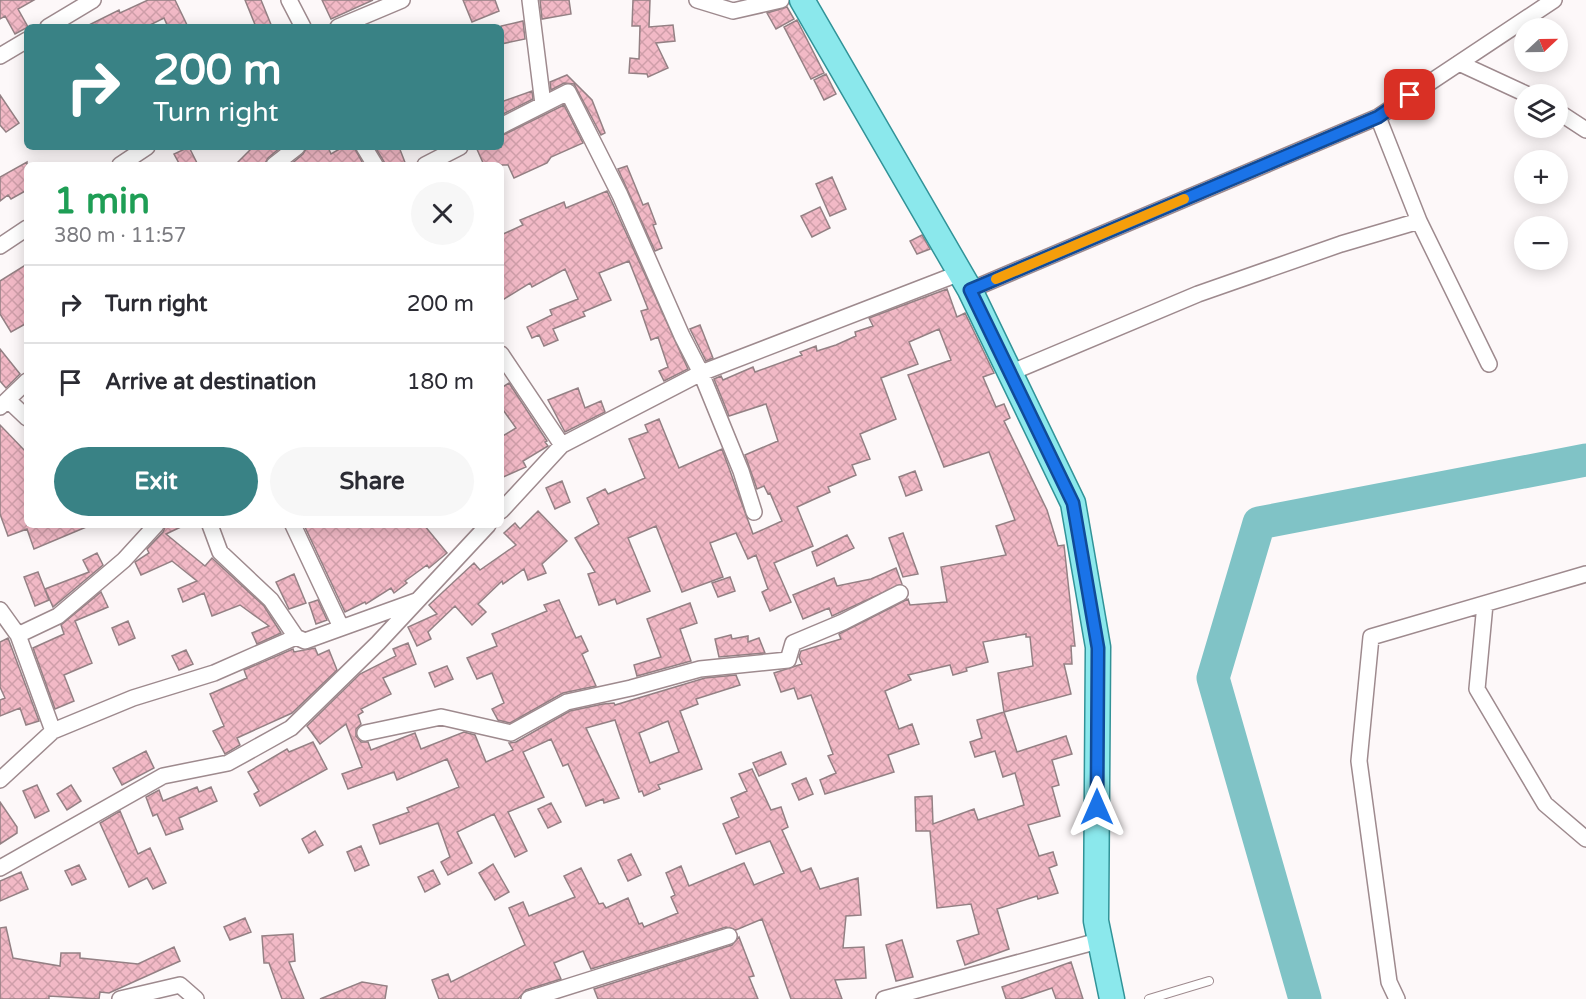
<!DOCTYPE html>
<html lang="en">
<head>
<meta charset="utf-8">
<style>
	body { margin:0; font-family:"Varela Round",sans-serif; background:#f7f7f7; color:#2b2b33; height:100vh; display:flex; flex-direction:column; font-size:22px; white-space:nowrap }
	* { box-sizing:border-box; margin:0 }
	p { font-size:20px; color:#7c7c81 }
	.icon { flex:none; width:33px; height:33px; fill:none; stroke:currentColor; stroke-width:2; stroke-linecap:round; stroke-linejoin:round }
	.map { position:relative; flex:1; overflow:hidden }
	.side { position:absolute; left:24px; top:162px; width:480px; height:366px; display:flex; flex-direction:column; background:#fff; border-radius:9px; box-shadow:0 3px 15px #0003 }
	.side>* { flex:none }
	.guide { position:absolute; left:24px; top:24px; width:480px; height:126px; border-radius:9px; box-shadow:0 3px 15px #0003; background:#398285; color:#fff; overflow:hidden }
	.needle { width:39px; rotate:68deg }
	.buttons { position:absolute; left:1514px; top:18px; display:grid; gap:12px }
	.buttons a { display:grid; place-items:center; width:54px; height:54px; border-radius:50%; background:#fff; box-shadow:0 3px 15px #0003; font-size:30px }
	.pin { position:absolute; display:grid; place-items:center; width:51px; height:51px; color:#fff; margin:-26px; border-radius:12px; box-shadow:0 3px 9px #0006 }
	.me { position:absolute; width:66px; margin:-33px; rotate:0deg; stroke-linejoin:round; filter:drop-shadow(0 0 4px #0008) }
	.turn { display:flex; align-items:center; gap:21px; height:126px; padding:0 30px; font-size:27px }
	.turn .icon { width:78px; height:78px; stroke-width:2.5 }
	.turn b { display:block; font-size:42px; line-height:51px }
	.round { display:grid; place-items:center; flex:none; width:63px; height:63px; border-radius:32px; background:#f7f7f7 }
	.overview { display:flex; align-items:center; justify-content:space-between; height:102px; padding:0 30px }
	h1 { font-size:36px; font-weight:700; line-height:45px; color:#1e9e55 }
	.primary-button { display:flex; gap:12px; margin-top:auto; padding:12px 30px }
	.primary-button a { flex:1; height:69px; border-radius:36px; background:#398285; color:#fff; font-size:24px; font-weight:700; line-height:69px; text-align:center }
	.primary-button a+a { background:#f7f7f7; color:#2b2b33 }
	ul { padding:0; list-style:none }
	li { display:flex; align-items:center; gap:18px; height:78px; padding:0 30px; border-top:2px solid #e1e1e2 }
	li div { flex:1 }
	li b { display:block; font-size:22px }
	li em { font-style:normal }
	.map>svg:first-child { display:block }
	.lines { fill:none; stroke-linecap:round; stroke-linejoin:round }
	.river { stroke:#80c3c6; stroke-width:33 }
	.building { fill:url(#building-cross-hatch); stroke:#948084; stroke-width:1.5; fill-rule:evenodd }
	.lane-casing { stroke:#9e8a8e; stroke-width:10 }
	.street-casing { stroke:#9e8a8e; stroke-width:18 }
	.primary-casing { stroke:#319398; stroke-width:27 }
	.lane { stroke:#fff; stroke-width:8 }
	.street { stroke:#fff; stroke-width:15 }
	.primary { stroke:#8be8ec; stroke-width:24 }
	.route-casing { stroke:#114b97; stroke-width:15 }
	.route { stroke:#1a73e8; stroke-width:10 }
	.slow { stroke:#f59e0b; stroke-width:10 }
</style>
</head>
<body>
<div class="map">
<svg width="1586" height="999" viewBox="0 0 1586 999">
	<defs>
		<pattern id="building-cross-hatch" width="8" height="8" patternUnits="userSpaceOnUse" patternTransform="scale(1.5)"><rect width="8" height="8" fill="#f2b9c6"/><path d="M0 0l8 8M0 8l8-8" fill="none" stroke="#cf9ea9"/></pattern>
	</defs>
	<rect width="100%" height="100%" fill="#fdf8f9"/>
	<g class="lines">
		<path class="river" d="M1305,999L1213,678L1259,523L1586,460"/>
	</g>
	<path class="building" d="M0,0H34L18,9L28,27L15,34L5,16L0,19Z
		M148,0H175L188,27H168L164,18L146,27H85L119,10L120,13Z
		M245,0H261L272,27H256Z
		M322,0H373L331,19Z
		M463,0H495L499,11L472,22Z
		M540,0H569L571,14L542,19Z
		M633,0H650L649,27L673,25L675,41L656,43L668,68L648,77L647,74L629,73L630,58L639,59L640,26H632Z
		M787,7L794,19L776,29L767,13Z
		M797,20L824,73L811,79L784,27Z
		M523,21L525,39L501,44V26Z
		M826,74L836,94L824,100L814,80Z
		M567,75L592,100L605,133L601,135L574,84L564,83L551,90L550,82Z
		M532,91L533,99L501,115V102Z
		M0,95L19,123L6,132L0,125Z
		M564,105L583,143L551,157L547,163L514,178L508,165H484L476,147H501V136Z
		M189,147L198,165H180L174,154Z
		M253,147H281L268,158L264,165H235Z
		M307,147H328L331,154L343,147H354L362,162L356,165H290L303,154Z
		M375,147H399L406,165H386Z
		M27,162V190L11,199L8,195L0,201V177Z
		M627,166L643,205L648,203L656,224L653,225L662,248L655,251L618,169Z
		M832,177L846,209L830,216L816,184Z
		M607,191L688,369L664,381L659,371L668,367L658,337L651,340L641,311L648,309L629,261L599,273L611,300L583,312L585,316L553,329L558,340L544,346L539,335L532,338L527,327L552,315L550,310L578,299L565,269L532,287L530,283L501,301V235L523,225L520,220L564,202L566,208Z
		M820,207L830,228L812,237L801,216Z
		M922,235L930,249L917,254L910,241Z
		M27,264V323L11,332L0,314V281Z
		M947,289L957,317L965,313L994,373L983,377L996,407L1004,404L1010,418L1004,421L1047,510L1058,546L1064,545L1075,646H1071L1072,664H1064L1071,694L1004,712L998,673L1033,666L1030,637H1026V634L983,642L988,662L966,668L967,671L953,675L950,665L908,675L911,680L885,691L899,729L912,724L919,744L888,755L894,772L825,794L820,780L836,773L828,756L833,754L811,695L798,699L794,688L781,692L774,673L802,664L799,657L801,651L841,639L839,634L908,599L910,605L947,602L941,567L1006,555L996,526L1015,520L989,452L944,467L908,375L951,360L939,329L909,342L918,364L881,378L896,419L860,434L870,459L852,465L856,475L828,487L830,492L797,507L813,546L774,563L791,602L770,611L762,592L768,589L756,555L748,559L736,533L710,543L723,577L682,592L656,526L628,538L650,591L617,604L615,599L599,605L588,574L595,572L575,538L599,524L587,498L605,489L608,494L645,478L629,439L648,432L645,425L659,419L679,468L722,449L753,534L782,521L770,493L768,494L764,486L757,489L745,455L778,441L766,404L729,416L714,379L721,376L723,380L753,367L755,372L802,355L800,352L816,346L817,351L836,345L856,336L855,332L873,326L869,318Z
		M700,325L713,358L706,361L690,329Z
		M0,349L20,374L6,388L0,381Z
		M509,383L547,441L545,442L548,446L523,461L526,467L501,478V437L516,428L501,407V388Z
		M578,388L585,408L601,401L605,412L565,432L548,400Z
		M0,425L27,453V525H91L34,549L27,529L8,536L0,514Z
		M915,471L922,490L906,496L899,477Z
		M562,481L570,502L555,509L546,488Z
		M538,511L567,541L542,564L546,573L528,580L524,569L503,584L502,581L478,604L486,612L472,625L455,606L428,632L431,639L417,646L408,627L437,614L429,605L474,563L480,570L516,545L504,533L515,523L520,529Z
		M166,525H185L166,534L205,566L212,558L264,606L281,633L257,644L252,633L269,626L240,605L212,616L204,593L183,602L178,589L197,581L172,561L141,575L135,562L149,553L147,549L163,532Z
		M304,525H424L447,553L429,568L427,565L405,581L407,583L394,593L391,588L366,604L365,602L345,612Z
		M903,533L918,574L903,577L889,538Z
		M847,535L854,548L817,566L812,552Z
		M97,553L103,565L53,607L45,589L89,572L83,560Z
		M896,568L902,584L832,616L829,608L803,619L793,595L834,578L837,586L871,579Z
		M38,572L49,600L35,606L24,577Z
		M294,574L306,603L289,609L276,582Z
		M730,577L735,591L718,597L712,583Z
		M101,592L108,607L75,621L92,663L64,675L74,701L55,709L33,648L64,634L61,625Z
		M318,600L327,620L316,624L309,603Z
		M559,600L576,638L581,636L588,651L582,654L596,686L563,693L510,723L498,720L492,709L504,703L492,673L477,679L467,658L497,646L492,634L547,611L544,605Z
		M690,603L697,623L680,629L691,661L637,676L634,665L661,657L647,619Z
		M128,621L135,638L119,645L112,628Z
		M731,635L732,639L748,636V642L759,638L765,653L719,657L715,639Z
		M8,638L39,721L26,725L20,708L0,716V700L5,698L0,687V642Z
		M408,643L416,664L383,678L391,694L361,709L363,712L358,715L361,724L356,729V736L361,742H368L371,750L415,733L421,749L464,732L475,735L486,762L513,750L509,743L516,742L570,711L603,704L614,703L615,705L705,678L736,675L740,685L696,699L698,704L680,711L702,769L658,785L660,789L644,796L642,791L639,792L615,720L586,728L619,798L604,803L603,799L586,806L568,764L563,766L551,739L523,752L544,797L508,812L527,851L515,857L494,814L457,832L472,863L448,875L441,862L450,857L438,823L380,844L373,825L409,812L407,808L459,787L447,759L397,780L394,772L348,789L342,774L362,767L346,724L320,744L307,726L360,674L396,656L393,649ZM668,721L679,752L650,763L639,733Z
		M315,648L318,655L329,650L337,670L292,713L237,738L240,745L225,754L213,731L224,726L210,694L247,678L244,670L293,649L294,652Z
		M186,650L193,664L179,670L172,656Z
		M447,666L453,679L435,687L429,673Z
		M1004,712L1017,752L1066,736L1072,754L1052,760L1059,785L1052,787L1060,816L1028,825L1039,856L1053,852L1057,865L1049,868L1058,893L1038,899L1037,896L997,909L1009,949L965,965L957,941L979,934L971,904L937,908L930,831H916L915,797L932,796L933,824L974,809L978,820L1024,805L1015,773L1003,777L995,751L975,757L970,742L982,738L977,720Z
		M313,742L327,769L260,806L254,794L259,791L248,772L287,749L289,752Z
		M146,751L154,768L122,785L113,768Z
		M781,752L786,764L759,776L753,763Z
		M752,769L771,810L781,807L788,827L782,830L801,872L811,868L820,889L858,878L861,915L846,916L843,948L864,947L866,978L835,980L842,999H791L762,919L736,930L726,927L591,969L583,951L554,963L561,979L526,990L518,999H439L432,980L448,974L451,982L525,945L509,908L523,902L529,916L575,897L564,876L581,868L599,904L603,903L606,908L628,898L639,924L642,923L644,927L678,913L671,897L675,895L666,873L681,866L689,886L744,863L754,885L784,873L770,841L736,854L723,824L739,817L731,798L747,791L739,774Z
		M806,778L813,794L799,800L792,784Z
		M37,785L49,811L35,818L23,791Z
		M71,785L81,801L67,810L57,794Z
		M197,787L199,792L211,787L217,801L179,818L183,829L166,835L157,814L153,816L146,797L159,790L163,801Z
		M0,802L17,827V833L0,844Z
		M551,803L561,822L548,828L538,809Z
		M120,811L138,854L150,848L166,883L153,889L147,878L129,887L100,823Z
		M315,831L323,845L309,853L302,839Z
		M361,846L369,865L355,871L347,852Z
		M631,854L641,875L628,881L618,860Z
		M493,864L509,892L495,900L479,873Z
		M79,865L86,879L72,885L65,871Z
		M433,870L440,884L425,892L418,877Z
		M21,872L28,889L0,901V881Z
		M245,918L251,932L230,940L224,927Z
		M6,927L13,958L60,966L61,953H80V958L138,964L174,947L180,961L109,993L100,992L99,999L49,996V999H0V928Z
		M293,934L295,961L289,962L304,999H282L269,963H264L262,936Z
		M739,937L754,976L749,977L758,999H598L594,989L732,945Z
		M902,940L913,977L896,981L886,945Z
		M1071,962L1083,999H1056L1052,988L1020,999H1006L1002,987Z
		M362,982L387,986L385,999H320Z"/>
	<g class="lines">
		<g class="lane-casing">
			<path id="lane" d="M1149,999L1209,981"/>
		</g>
		<g class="street-casing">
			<path id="street" d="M289,0L303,27
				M530,0L543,104
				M697,0L733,11L781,0
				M48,27L93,0
				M338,27L402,0
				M0,56L27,40
				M1459,63L1526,94
				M1557,111L1586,130
				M1378,117L1419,221L1489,364
				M501,126L568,92L620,195L682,336L701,373L741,471L754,512
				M364,147L375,165
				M120,165L147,147
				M274,165L297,147
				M425,165L460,147
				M0,246L27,228
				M970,290L1378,117L1554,0
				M501,354L562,445
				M1010,373L1198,294L1341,244L1419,221
				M8,400L27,418
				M0,407L27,381
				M501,511L562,445L701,373L960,273
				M210,525L220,552L271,600L296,637L305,641L416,601
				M293,525L341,627
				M1485,604L1477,689L1545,804L1586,839
				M0,610L18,635L53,731L0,780
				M18,635L58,616L124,560L156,525
				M53,731L133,698L214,673L296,637
				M365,733L441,717L511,733L567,702L631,688L700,669L788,660L793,643L843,622L900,593
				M0,868L163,776L228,763L291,728L378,643L488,525
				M120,999L180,985L196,999
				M529,999L729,936
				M884,999L1098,941
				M1397,999L1389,982L1359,761L1371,637L1586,574"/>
		</g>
		<g class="primary-casing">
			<path id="primary" d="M802,0L970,290L1073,503L1098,647L1096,921L1112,999"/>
		</g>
		<use href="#lane" class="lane"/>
		<use href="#street" class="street"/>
		<use href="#primary" class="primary"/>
	</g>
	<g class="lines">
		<g class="route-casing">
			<path id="route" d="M1097,807L1098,648L1073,503L970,290L1378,117L1410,95"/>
		</g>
		<use href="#route" class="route"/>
		<path class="slow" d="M996,279L1184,199"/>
	</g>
</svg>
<div class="buttons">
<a><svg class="needle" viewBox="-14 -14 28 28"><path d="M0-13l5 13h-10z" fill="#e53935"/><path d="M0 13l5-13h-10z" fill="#7c7c81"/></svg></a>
<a><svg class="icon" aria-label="layers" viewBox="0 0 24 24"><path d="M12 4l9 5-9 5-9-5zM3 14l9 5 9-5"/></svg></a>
<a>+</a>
<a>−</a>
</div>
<div class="pin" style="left:1410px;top:95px;background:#d93025"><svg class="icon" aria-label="arrive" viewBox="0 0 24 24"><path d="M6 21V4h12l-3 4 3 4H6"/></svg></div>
<svg class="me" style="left:1097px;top:807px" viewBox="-20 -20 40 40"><path d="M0-17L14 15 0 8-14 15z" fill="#1a73e8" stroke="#fff" stroke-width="4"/></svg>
<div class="guide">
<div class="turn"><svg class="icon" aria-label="right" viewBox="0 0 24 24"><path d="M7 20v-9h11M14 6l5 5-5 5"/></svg><div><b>200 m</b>Turn right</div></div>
</div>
<section class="side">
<div class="overview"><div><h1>1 min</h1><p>380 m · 11:57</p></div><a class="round"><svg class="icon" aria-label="close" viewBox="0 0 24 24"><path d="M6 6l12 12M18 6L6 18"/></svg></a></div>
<ul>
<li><svg class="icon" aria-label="right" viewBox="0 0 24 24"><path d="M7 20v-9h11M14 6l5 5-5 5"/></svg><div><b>Turn right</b></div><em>200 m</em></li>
<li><svg class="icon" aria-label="arrive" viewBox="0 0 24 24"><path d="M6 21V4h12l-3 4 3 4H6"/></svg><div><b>Arrive at destination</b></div><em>180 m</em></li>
</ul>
<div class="primary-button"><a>Exit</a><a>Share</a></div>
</section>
</div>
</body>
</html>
